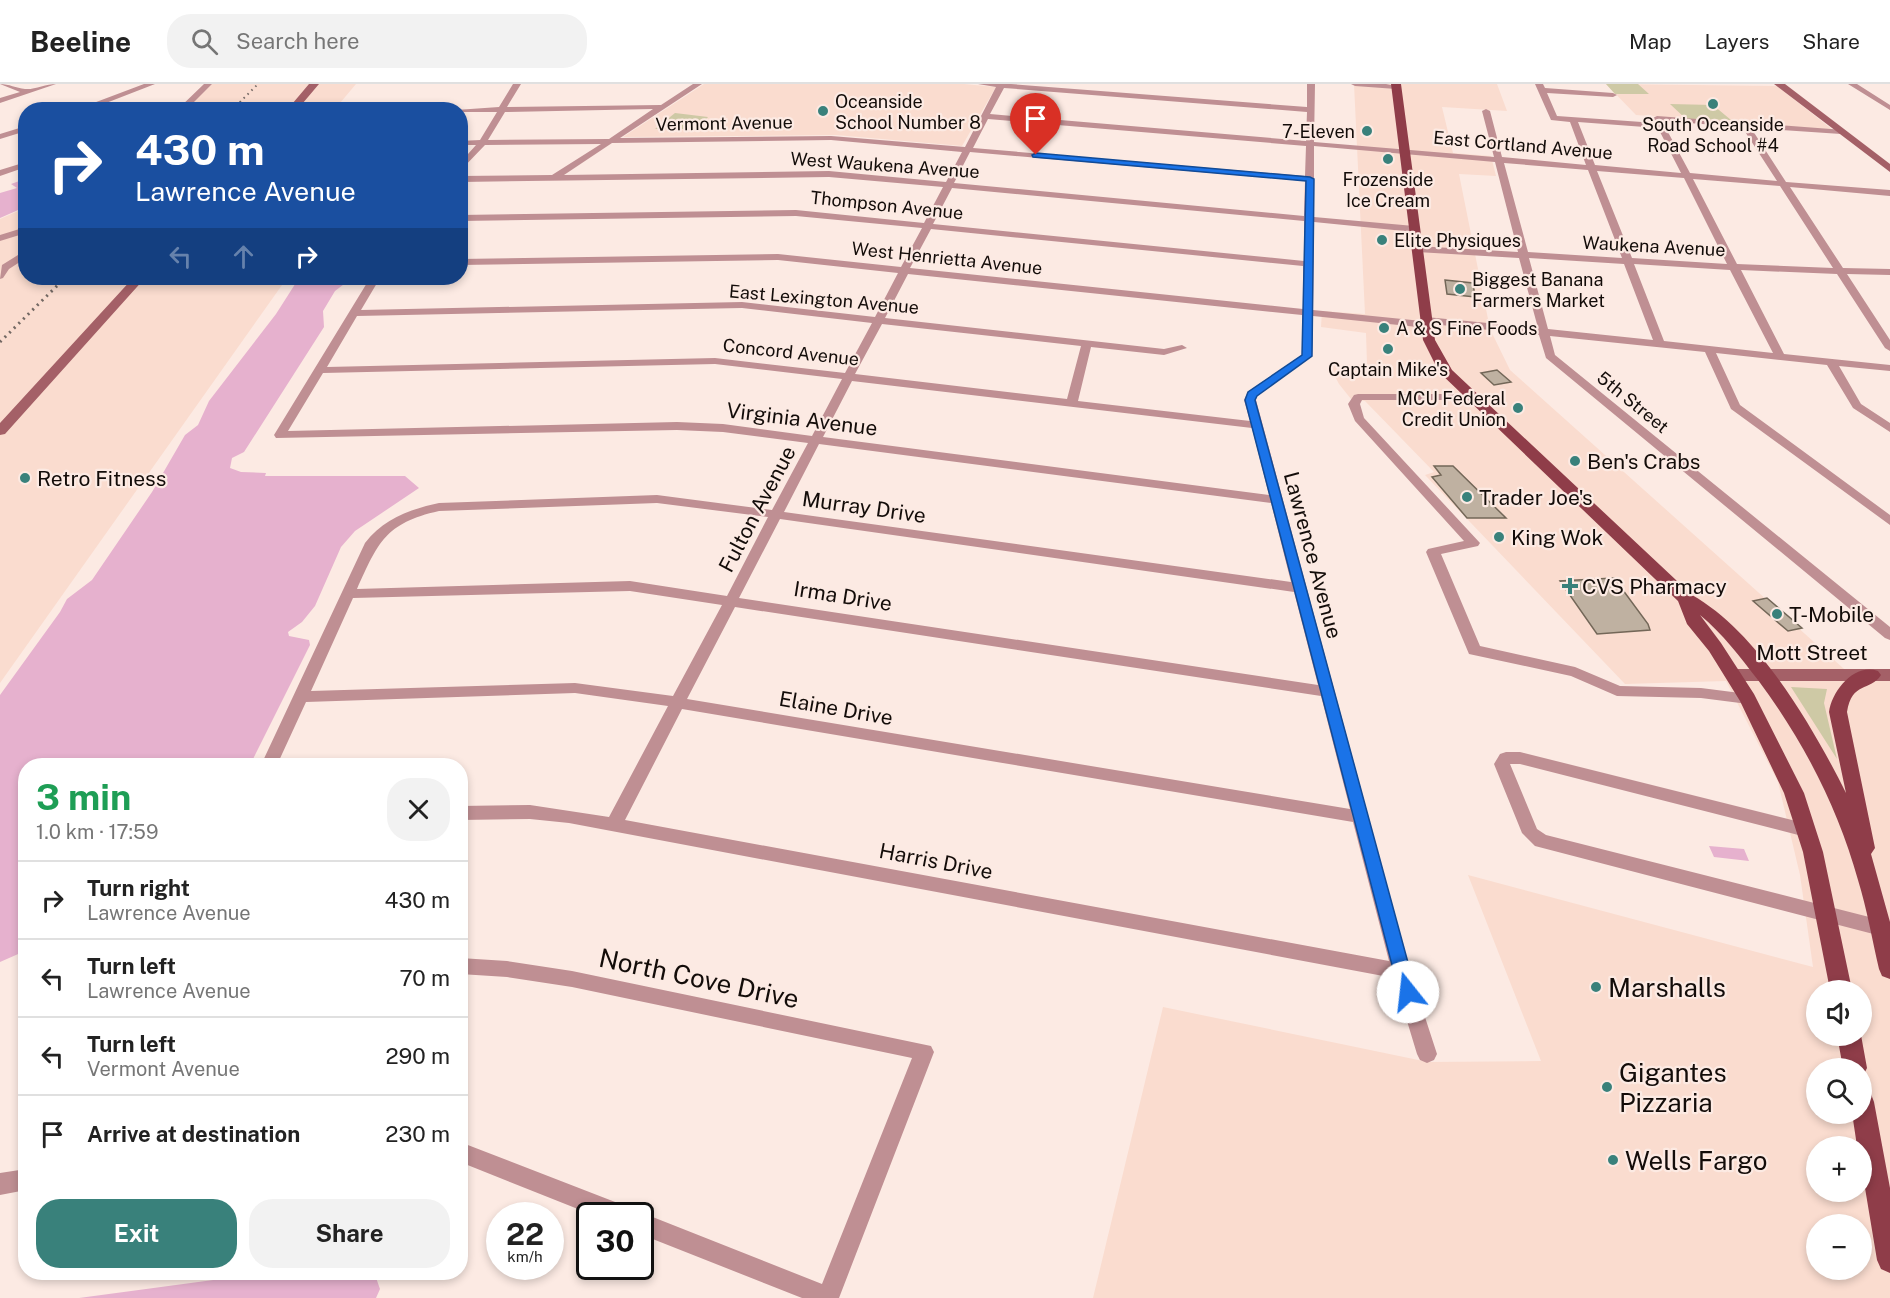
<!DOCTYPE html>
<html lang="en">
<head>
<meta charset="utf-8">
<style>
	body { margin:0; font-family:"Public Sans",sans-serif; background:#f2f2f2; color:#222; height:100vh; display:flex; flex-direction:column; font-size:22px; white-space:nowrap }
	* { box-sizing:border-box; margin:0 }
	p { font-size:20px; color:#767676 }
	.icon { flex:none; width:33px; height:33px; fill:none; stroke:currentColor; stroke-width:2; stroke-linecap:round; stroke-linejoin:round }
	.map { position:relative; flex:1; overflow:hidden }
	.panel { position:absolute; left:18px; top:674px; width:450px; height:522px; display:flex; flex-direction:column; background:#fff; border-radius:24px; box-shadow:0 3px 9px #0003 }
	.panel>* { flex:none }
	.top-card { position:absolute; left:18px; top:18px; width:450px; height:183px; border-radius:24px; box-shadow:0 3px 9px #0003; background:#1a4fa0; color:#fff; overflow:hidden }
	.controls { position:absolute; left:1806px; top:896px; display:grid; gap:12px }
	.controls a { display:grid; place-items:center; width:66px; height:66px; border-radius:50%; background:#fff; box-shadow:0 3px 9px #0003; font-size:30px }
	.speed { position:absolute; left:486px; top:1118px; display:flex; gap:12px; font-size:30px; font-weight:700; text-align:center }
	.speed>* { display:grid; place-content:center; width:78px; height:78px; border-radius:50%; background:#fff; box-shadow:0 3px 9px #0003; line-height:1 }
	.speed small { font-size:15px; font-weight:400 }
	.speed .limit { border:3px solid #111; border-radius:9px; background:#fff; color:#111 }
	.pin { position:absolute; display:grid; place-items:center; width:51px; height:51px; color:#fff; margin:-62px -26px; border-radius:50% 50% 50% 0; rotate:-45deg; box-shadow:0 0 6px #0007 }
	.pin .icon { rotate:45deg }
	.me { position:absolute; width:66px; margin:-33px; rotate:344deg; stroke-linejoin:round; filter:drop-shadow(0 0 4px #0008) }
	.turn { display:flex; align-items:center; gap:21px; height:126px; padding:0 18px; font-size:27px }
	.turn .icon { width:78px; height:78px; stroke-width:2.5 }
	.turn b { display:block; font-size:42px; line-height:51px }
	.lanes { display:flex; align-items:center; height:57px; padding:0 18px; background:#0003; justify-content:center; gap:30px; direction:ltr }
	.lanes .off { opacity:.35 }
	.round { display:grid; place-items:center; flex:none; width:63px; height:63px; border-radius:24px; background:#f2f2f2 }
	.overview { display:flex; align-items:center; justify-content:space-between; height:102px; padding:0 18px }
	h1 { font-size:36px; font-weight:700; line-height:45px; color:#1e9e55 }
	.primary-button { display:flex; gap:12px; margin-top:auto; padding:12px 18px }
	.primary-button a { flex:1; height:69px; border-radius:24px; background:#39817b; color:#fff; font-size:24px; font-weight:700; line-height:69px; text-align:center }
	.primary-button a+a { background:#f2f2f2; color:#222 }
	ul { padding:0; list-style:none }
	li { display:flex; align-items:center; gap:18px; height:78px; padding:0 18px; border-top:2px solid #e0e0e0 }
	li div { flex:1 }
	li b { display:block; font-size:22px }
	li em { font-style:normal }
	header { display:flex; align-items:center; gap:36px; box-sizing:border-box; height:84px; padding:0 30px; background:#fff; border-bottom:2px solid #e0e0e0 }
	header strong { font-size:28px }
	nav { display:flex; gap:33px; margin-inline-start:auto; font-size:21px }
	.search { width:420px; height:54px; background:#f2f2f2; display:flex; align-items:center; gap:15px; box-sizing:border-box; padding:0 21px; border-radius:24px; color:#767676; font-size:22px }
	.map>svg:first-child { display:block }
	.built { fill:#fadccf; fill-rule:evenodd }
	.green { fill:#cec9a5 }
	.water { fill:#e6b1ce }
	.building { fill:#bfb1a1; stroke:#736758; stroke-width:1.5 }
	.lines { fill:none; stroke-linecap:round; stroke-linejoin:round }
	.street { fill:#bf8f93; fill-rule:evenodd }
	.secondary { fill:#a46067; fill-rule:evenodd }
	.primary { fill:#8f3d49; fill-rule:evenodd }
	.rail-far1 { stroke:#736863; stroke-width:2; stroke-dasharray:1.5 4; stroke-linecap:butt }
	.rail { stroke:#736863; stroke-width:3; stroke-dasharray:2 4.5; stroke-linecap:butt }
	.route { fill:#1a73e8; stroke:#114b97; stroke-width:1.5 }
	.poi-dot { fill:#39817b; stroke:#fceae3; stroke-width:2 }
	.labels { text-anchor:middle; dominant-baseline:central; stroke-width:4.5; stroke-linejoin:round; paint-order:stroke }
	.far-poi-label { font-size:18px; fill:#130c09; stroke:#fceae3; text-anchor:start }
	.far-street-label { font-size:18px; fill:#130c09; stroke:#fceae3 }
	.street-label { font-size:21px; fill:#130c09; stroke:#fceae3 }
	.poi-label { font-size:21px; fill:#130c09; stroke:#fceae3; text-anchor:start }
	.near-street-label { font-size:26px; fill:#130c09; stroke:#fceae3 }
	.near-poi-label { font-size:26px; fill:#130c09; stroke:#fceae3; text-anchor:start }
</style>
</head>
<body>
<header>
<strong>Beeline</strong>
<div class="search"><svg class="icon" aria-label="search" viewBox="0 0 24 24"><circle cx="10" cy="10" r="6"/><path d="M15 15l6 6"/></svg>Search here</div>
<nav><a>Map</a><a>Layers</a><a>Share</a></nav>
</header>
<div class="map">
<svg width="1890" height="1214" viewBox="0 0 1890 1214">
	<rect width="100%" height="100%" fill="#fceae3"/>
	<path class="built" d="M212,0H356L335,25L185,26Z
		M704,0H964L996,3L962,62L836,51L623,53Z
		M1354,0H1497L1507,27L1442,23L1453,69L1491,72L1496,92L1459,90L1490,245L1510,286L1853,593H1890V1214H1093L1163,923L1428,978L1541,977L1468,791L1813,883L1800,791L1778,698L1726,597L1625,600L1425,391L1434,388L1365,317L1351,315L1339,300L1329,281L1367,280L1366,249L1321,243L1322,227L1365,230ZM1816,906H1862V951H1816ZM1816,984H1862V1029H1816ZM1816,1062H1862V1107H1816ZM1816,1140H1862V1185H1816Z
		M1606,0L1777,2L1833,46L1636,31Z
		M25,124L26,194H287L0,599V135Z"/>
	<path class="green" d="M1606,0H1638L1649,10H1615Z
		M1670,20L1713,21L1731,36L1686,35Z
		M675,29L708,33L698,45H655Z
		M1791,603L1827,605L1824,619L1837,675Z"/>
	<path class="water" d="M25,95V123L0,134V109L17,104L11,100Z
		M299,194H352L335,207L323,227L324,243L244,368L232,374L230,384L241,388L266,389L265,392H405L419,404L355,447L341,463L315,522L302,538L288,548L289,552L309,556L310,561L250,681H26L25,867L0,878V611L60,528L67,515L92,496L152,408L185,351L198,341L209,317L276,230Z
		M1709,762L1744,765L1749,777L1714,773Z
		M272,1188H374L380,1205L376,1214H79Z"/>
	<path class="building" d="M1445,196L1473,199L1475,213L1447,210Z
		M1497,286L1511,298L1494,301L1481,289Z
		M1434,382H1453L1506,434H1467L1432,393L1441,391Z
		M1614,494L1648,540L1650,546L1597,550L1560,497Z
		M1767,514L1802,544L1788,547L1753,517Z"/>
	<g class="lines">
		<path class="street" d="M0,0C9,0 16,4 25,5C34,6 46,0 56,0L0,19V14L20,8Z
			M144,0H155L88,26H75Z
			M204,0H212L186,26H177Z
			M513,0H521L507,23L661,21L693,0H702L620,54L831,52L965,63L996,3L978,0H1011L1307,23V0H1315L1314,58L1494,73L1482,27L1486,25L1490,27L1502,73L1586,81L1570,38L1551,36L1535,0H1543L1545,4L1613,9L1617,11L1613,13L1547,9L1557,32L1656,39L1653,34L1657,32L1844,46V50H1841L1751,44L1786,98L1890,106V112L1790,103L1843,184L1890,185V191L1847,190L1890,256V267L1885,264L1837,190L1741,186L1784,270L1890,281V287L1839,282L1861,320L1890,339V348L1853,324L1827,281L1716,269L1740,321L1890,431V441L1731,325L1705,268L1550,252L1555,271L1890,543V556L1885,554L1546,274L1539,251L1431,240V243L1427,244L1313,232L1312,272L1257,312L1256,316L1410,887L1437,970L1434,976L1427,979L1420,976L1417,970L1394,894L569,739L530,735L460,736V722L530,721L609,733L668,622L575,609L306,618L277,681H261L365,459C383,435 411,425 439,419L657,411L772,426L808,359L723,348L677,346L276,354L274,351L370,194H380L361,226L742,218L875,233L898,189L778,176L460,181V175L778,170L901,183L922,144L796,132L460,137V131L796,126L924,139L943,103L829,93L460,98V92L552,91L601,60L485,61L460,87V79L476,61H460V57L480,56L497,28H460V26H456L499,23ZM1004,4L1307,28L1306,57L990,30ZM653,25L609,55L488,56L505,28ZM988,35L1306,62L1305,92L973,64ZM1662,37L1742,43L1777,97L1690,89ZM1578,38L1658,44L1681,89L1595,81ZM831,56L962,68L946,98L829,87L564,91L612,59ZM1314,62L1495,78L1518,168L1417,162L1412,165L1417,168L1519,174L1538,244L1426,233L1422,234V237L1313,226L1314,138L1414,148L1419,145L1414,142L1314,133ZM970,68L1305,97L1304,132L954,99ZM1504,79L1588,86L1622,174L1528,168ZM1597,87L1684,94L1727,180L1632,174ZM1693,95L1780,102L1833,184L1737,180ZM952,104L1304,137V177L933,140ZM931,145L1303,182V225L910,184ZM1529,174L1624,180L1653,256L1548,245ZM1634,180L1730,186L1773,269L1664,257ZM908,190L1302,231V271L1248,308L1244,316L1250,337L1078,317L1091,263L1164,271L1187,264L1182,261L1164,265L885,234ZM742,224L872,239L845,289L715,274L327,283L357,232ZM882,240L1081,262L1067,315L855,290ZM715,280L842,295L812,352L723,340L677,338L288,347L323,289ZM852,297L1252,344L1269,411L823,353ZM819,360L1271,419L1291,498L784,428ZM657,419L768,433L727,512L630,497L357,505C378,459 385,439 439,427ZM780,435L1294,508L1318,601L739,514ZM630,507L722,521L673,612L575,599L311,607L353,514ZM735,523L1321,612L1350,725L687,615ZM682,625L1353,738L1389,877L625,736Z
			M1351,0H1386L1400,3L1396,5L1355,2Z
			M1848,0H1857L1890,21V26Z
			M26,42V47L0,55V50Z
			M26,78V83L0,92V86Z
			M26,143V149L0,157V151Z
			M26,166V174L9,185L3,194L0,195L2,181Z
			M1358,310H1472L1478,313L1472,316H1362L1360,320L1364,334L1480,459L1478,462L1441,470L1480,562L1575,583L1620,602L1701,604L1748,610L1753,611L1756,615L1753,619L1748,620L1701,614L1617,612L1571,592L1469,570L1426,468L1428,465L1464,457L1355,337L1348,320L1354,311Z
			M1506,668H1520L1812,741L1814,746L1812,751L1806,753L1520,680H1510L1537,745L1546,751L1881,836L1887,839L1890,844L1887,849L1881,852L1535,762L1522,749L1494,680L1500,670Z
			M460,874L507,877L572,887L931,962L934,968L839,1214H802L640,1150V1131H633L640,1128L822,1200L912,974L572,903L507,893L460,890Z
			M460,1058L628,1123L631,1131H593L460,1078Z
			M26,1085V1106L0,1111V1089Z"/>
		<path class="secondary" d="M309,0H319L297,26H287Z
			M1774,0H1785L1890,80V88Z
			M133,194H145L5,350L0,351V339Z
			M1734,585H1890V597H1734L1728,595L1725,591L1728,587Z"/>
		<path class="primary" d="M1391,0H1401L1435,256L1452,286L1692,511C1758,548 1813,643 1846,709L1829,628C1832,607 1854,579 1878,587L1881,591C1870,608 1852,597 1847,628L1875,764L1871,770L1890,838V895L1882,892L1879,885C1872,855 1867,825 1858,796C1838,724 1803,656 1758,596C1740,573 1723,550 1700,531L1721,559L1754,610L1804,709L1823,768L1852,906H1830L1803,768L1784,709L1740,617L1709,567L1687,540L1678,517L1439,288L1423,256Z
			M1837,951H1861L1867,984L1863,992L1862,993V984H1843Z
			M1862,1006L1871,1010L1874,1018L1890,1104V1189L1881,1185L1877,1176L1862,1086V1062H1857L1852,1029H1862Z"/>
		<path class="rail-far1" d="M232,26L258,0"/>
		<path class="rail" d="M0,258L65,194"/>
	</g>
	<path class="route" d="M1036,69L1310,93L1314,95L1312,272L1257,312L1255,316L1416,908L1414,913L1408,916L1402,913L1399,908L1245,316L1248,308L1302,271L1306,97L1033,73L1032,71Z"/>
	<g class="poi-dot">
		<circle cx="1713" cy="20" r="6"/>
		<circle cx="823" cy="27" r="6"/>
		<circle cx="1367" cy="47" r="6"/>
		<circle cx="1388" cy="75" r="6"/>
		<circle cx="1382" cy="156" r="6"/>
		<circle cx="1460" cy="205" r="6"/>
		<circle cx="1384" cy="244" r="6"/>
		<circle cx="1388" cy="265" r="6"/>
		<circle cx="1518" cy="324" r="6"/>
		<circle cx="1575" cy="377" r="6"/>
		<circle cx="25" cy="394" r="6"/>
		<circle cx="1467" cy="413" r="6"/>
		<circle cx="1499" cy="453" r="6"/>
		<path d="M1567 493h6v6h6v6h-6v6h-6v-6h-6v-6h6z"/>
		<circle cx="1777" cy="530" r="6"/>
		<circle cx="1596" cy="903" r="6"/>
		<circle cx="1607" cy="1003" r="6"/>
		<circle cx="1613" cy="1076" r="6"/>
	</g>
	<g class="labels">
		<g class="far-poi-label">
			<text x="835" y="17">Oceanside<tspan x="835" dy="21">School Number 8</tspan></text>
			<text x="1713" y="40" text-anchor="middle">South Oceanside<tspan x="1713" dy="21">Road School #4</tspan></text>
			<text x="1355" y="47" text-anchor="end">7-Eleven</text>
			<text x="1388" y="95" text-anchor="middle">Frozenside<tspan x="1388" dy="21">Ice Cream</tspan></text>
			<text x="1394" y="156">Elite Physiques</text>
			<text x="1472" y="195">Biggest Banana<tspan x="1472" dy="21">Farmers Market</tspan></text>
			<text x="1396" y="244">A &amp; S Fine Foods</text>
			<text x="1388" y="285" text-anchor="middle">Captain Mike's</text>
			<text x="1506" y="314" text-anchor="end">MCU Federal<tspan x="1506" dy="21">Credit Union</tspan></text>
		</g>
		<g class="far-street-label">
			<text transform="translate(724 39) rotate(-1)">Vermont Avenue</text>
			<text transform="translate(1523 61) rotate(5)">East Cortland Avenue</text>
			<text transform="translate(885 81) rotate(4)">West Waukena Avenue</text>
			<text transform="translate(887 121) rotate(6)">Thompson Avenue</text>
			<text transform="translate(1654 162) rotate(3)">Waukena Avenue</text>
			<text transform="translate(947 174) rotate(6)">West Henrietta Avenue</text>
			<text transform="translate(824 215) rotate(5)">East Lexington Avenue</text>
			<text transform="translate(791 268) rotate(6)">Concord Avenue</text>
			<text transform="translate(1633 318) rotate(39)">5th Street</text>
		</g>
		<g class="street-label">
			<text transform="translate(802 335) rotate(7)">Virginia Avenue</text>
			<text transform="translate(864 423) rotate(8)">Murray Drive</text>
			<text transform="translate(757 425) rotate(-62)">Fulton Avenue</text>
			<text transform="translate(1313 471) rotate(75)">Lawrence Avenue</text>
			<text transform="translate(843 512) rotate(9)">Irma Drive</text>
			<text x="1812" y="568">Mott Street</text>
			<text transform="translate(836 624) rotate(10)">Elaine Drive</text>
			<text transform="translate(936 777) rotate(11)">Harris Drive</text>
		</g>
		<g class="poi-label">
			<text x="1587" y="377">Ben's Crabs</text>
			<text x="37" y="394">Retro Fitness</text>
			<text x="1479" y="413">Trader Joe's</text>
			<text x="1511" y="453">King Wok</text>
			<text x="1582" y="502">CVS Pharmacy</text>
			<text x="1789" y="530">T-Mobile</text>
		</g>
		<g class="near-street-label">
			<text transform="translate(699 894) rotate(12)">North Cove Drive</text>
		</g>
		<g class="near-poi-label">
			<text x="1608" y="903">Marshalls</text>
			<text x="1619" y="988">Gigantes<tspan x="1619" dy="30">Pizzaria</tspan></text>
			<text x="1625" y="1076">Wells Fargo</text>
		</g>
	</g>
</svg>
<div class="controls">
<a><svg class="icon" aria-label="sound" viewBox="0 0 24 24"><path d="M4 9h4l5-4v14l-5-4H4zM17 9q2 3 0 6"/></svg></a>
<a><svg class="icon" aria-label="search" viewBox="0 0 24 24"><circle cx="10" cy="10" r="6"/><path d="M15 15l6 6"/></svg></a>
<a>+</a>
<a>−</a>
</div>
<div class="speed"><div>22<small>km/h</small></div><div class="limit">30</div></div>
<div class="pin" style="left:1036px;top:71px;background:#d93025"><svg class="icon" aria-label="arrive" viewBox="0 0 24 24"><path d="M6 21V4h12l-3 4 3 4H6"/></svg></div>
<svg class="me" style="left:1408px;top:908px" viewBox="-20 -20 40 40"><circle r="19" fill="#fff"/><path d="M0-13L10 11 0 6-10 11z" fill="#1a73e8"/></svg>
<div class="top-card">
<div class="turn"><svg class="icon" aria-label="right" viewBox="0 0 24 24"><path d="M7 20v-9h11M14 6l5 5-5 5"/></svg><div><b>430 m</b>Lawrence Avenue</div></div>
<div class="lanes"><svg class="icon off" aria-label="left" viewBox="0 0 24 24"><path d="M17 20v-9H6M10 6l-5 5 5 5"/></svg><svg class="icon off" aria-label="ahead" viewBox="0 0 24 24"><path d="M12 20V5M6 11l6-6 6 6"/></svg><svg class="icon" aria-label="right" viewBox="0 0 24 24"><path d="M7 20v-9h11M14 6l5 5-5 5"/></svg></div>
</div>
<section class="panel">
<div class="overview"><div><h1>3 min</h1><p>1.0 km · 17:59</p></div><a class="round"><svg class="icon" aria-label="close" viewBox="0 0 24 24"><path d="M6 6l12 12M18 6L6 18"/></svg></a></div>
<ul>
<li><svg class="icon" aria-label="right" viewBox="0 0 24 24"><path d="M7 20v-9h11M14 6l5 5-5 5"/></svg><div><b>Turn right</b><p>Lawrence Avenue</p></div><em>430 m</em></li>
<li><svg class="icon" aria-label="left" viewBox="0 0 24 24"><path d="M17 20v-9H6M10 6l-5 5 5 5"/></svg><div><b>Turn left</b><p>Lawrence Avenue</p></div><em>70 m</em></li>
<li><svg class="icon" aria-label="left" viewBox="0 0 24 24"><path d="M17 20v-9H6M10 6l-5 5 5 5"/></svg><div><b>Turn left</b><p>Vermont Avenue</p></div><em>290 m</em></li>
<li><svg class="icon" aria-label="arrive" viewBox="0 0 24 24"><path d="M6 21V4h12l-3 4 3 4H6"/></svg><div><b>Arrive at destination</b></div><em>230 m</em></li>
</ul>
<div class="primary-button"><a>Exit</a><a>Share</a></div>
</section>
</div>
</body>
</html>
